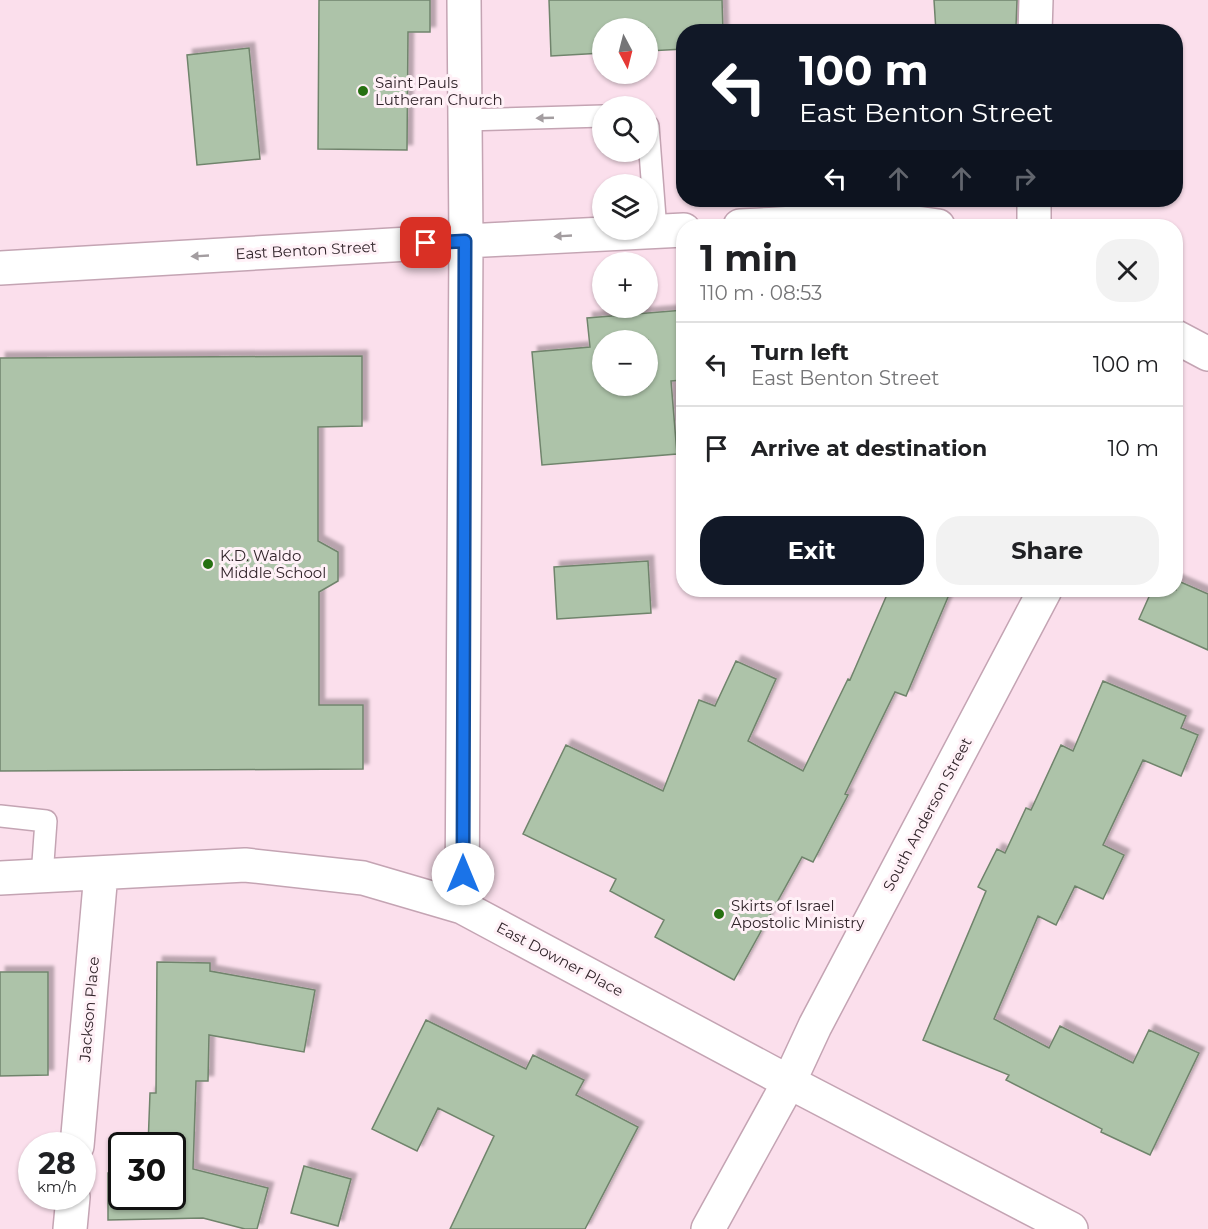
<!DOCTYPE html>
<html lang="en">
<head>
<meta charset="utf-8">
<style>
	body { margin:0; font-family:Montserrat,sans-serif; background:#f2f2f2; color:#202124; height:100vh; display:flex; flex-direction:column; font-size:22px; white-space:nowrap }
	* { box-sizing:border-box; margin:0 }
	p { font-size:20px; color:#757577 }
	.icon { flex:none; width:33px; height:33px; fill:none; stroke:currentColor; stroke-width:2; stroke-linecap:round; stroke-linejoin:round }
	.map { position:relative; flex:1; overflow:hidden }
	.details { position:absolute; left:676px; top:219px; width:507px; height:378px; display:flex; flex-direction:column; background:#fff; border-radius:24px; box-shadow:0 2px 4px #0004 }
	.details>* { flex:none }
	.guide { position:absolute; left:676px; top:24px; width:507px; height:183px; border-radius:24px; box-shadow:0 2px 4px #0004; background:#111827; color:#fff; overflow:hidden }
	.needle { width:39px; rotate:173deg }
	.controls { position:absolute; left:592px; top:18px; display:grid; gap:12px }
	.controls a { display:grid; place-items:center; width:66px; height:66px; border-radius:50%; background:#fff; box-shadow:0 2px 4px #0004; font-size:30px }
	.speed { position:absolute; left:18px; top:1132px; display:flex; gap:12px; font-size:30px; font-weight:700; text-align:center }
	.speed>* { display:grid; place-content:center; width:78px; height:78px; border-radius:50%; background:#fff; box-shadow:0 2px 4px #0004; line-height:1 }
	.speed small { font-size:15px; font-weight:400 }
	.speed .limit { border:3px solid #111; border-radius:9px; background:#fff; color:#111 }
	.pin { position:absolute; display:grid; place-items:center; width:51px; height:51px; color:#fff; margin:-26px; border-radius:12px; box-shadow:0 3px 9px #0006 }
	.me { position:absolute; width:66px; margin:-33px; rotate:0deg; stroke-linejoin:round; filter:drop-shadow(0 0 4px #0008) }
	.turn { display:flex; align-items:center; gap:21px; height:126px; padding:0 24px; font-size:27px }
	.turn .icon { width:78px; height:78px; stroke-width:2.5 }
	.turn b { display:block; font-size:42px; line-height:51px }
	.lanes { display:flex; align-items:center; height:57px; padding:0 24px; background:#0003; justify-content:center; gap:30px; direction:ltr }
	.lanes .off { opacity:.35 }
	.round { display:grid; place-items:center; flex:none; width:63px; height:63px; border-radius:24px; background:#f2f2f2 }
	.headline { display:flex; align-items:center; justify-content:space-between; height:102px; padding:0 24px }
	h1 { font-size:36px; font-weight:700; line-height:45px }
	.button { display:flex; gap:12px; margin-top:auto; padding:12px 24px }
	.button a { flex:1; height:69px; border-radius:24px; background:#111827; color:#fff; font-size:24px; font-weight:700; line-height:69px; text-align:center }
	.button a+a { background:#f2f2f2; color:#202124 }
	ul { padding:0; list-style:none }
	li { display:flex; align-items:center; gap:18px; height:84px; padding:0 24px; border-top:2px solid #e0e0e0 }
	li div { flex:1 }
	li b { display:block; font-size:22px }
	li em { font-style:normal }
	.map>svg:first-child { display:block }
	.building { fill:#adc3a9; stroke:#70846c; stroke-width:1.5; fill-rule:evenodd; filter:url(#shadow) }
	.lines { fill:none; stroke-linecap:round; stroke-linejoin:round }
	.lane-casing { stroke:#c4a4b3; stroke-width:24 }
	.street-casing { stroke:#c4a4b3; stroke-width:36 }
	.lane { stroke:#fff; stroke-width:21 }
	.street { stroke:#fff; stroke-width:33 }
	.oneway { fill:#a39da0 }
	.route-casing { stroke:#114b97; stroke-width:15 }
	.route { stroke:#1a73e8; stroke-width:10 }
	.poi-dot { fill:#267011; stroke:#fff1f7; stroke-width:2 }
	.labels { text-anchor:middle; dominant-baseline:central; stroke-width:6; stroke-linejoin:round; paint-order:stroke }
	.poi-label { font-size:15px; fill:#32252b; stroke:#fff1f7; text-anchor:start }
	.street-label { font-size:15px; fill:#32252b; stroke:#fff1f7 }
</style>
</head>
<body>
<div class="map">
<svg width="1208" height="1229" viewBox="0 0 1208 1229">
	<defs>
		<filter id="shadow"><feDropShadow dx="5.5" dy="-5.5" stdDeviation="1.5" flood-color="#0004"/></filter>
	</defs>
	<rect width="100%" height="100%" fill="#fbdfec"/>
	<path class="building" d="M319,0H430V32H408L407,150L318,149Z
		M549,0H722L723,32H684V49L648,51V28H603V53L551,56Z
		M934,0H1017L1016,26L936,32Z
		M249,48L260,159L197,165L187,55Z
		M684,310V380L671,381L677,454L542,465L532,352L590,347L587,318ZM603,340H648V386H603Z
		M362,356V426L318,427V541L338,552V581L319,592V705H363V769L0,771V358Z
		M648,561L651,613L557,619L554,567Z
		M1176,580L1208,594V650L1139,619L1152,590H1176Z
		M889,590H951L906,696L895,692L845,794L848,795L813,862L802,857L734,980L655,937L664,920L610,891L616,879L523,834L566,745L663,791L699,700L715,706L736,661L776,679L748,741L803,771L848,679L850,680Z
		M1103,681L1186,716L1181,728L1198,735L1181,776L1143,760L1103,845L1124,855L1103,899L1075,886L1056,925L1038,916L994,1019L1049,1048L1060,1026L1133,1063L1149,1030L1199,1053L1150,1155L1101,1132L1102,1129L1006,1080L1009,1075L923,1040L986,891L978,887L997,849L1005,853L1026,808L1031,810L1061,745L1073,751Z
		M157,962L210,963V971L315,990L304,1052L209,1035L208,1081H196L193,1169L268,1188L257,1229H245L203,1218L108,1220V1173H122V1197H172V1146H148L150,1093H156Z
		M0,972H48V1075L0,1076Z
		M426,1020L526,1069L533,1055L584,1080L576,1095L638,1127L585,1229H450L494,1136L438,1108L417,1151L372,1129Z
		M304,1166L351,1179L338,1226L291,1213Z"/>
	<g class="lines">
		<g class="lane-casing">
			<path id="lane" d="M465,120L603,116
				M648,126L656,231
				M0,816L46,821L42,876"/>
		</g>
		<g class="street-casing">
			<path id="street" d="M1035,32L1036,0
				M740,226C806,223 873,216 938,226
				M1034,226V200
				M0,268L426,243L684,230
				M1176,337L1208,354
				M0,878L245,865L363,878L462,907L789,1082L1071,1229
				M462,907L466,241L464,0
				M77,1146L101,873
				M70,1229L73,1197
				M708,1229L789,1082L815,1026L1045,590"/>
		</g>
		<use href="#lane" class="lane"/>
		<use href="#street" class="street"/>
	</g>
	<defs><path id="oneway-solid" d="M-6-.8H1V-3.2L6.5 0L1 3.2V.8H-6Z" transform="scale(1.5)"/></defs>
	<g class="oneway">
		<use href="#oneway-solid" transform="translate(545 118) rotate(178)"/>
		<use href="#oneway-solid" transform="translate(563 236) rotate(177)"/>
		<use href="#oneway-solid" transform="translate(200 256) rotate(177)"/>
	</g>
	<g class="lines">
		<g class="route-casing">
			<path id="route" d="M426,243L465,241L463,874"/>
		</g>
		<use href="#route" class="route"/>
	</g>
	<g class="poi-dot">
		<circle cx="363" cy="91" r="6"/>
		<circle cx="208" cy="564" r="6"/>
		<circle cx="719" cy="914" r="6"/>
	</g>
	<g class="labels">
		<g class="poi-label">
			<text x="375" y="82">Saint Pauls<tspan x="375" dy="17">Lutheran Church</tspan></text>
			<text x="220" y="555">K.D. Waldo<tspan x="220" dy="17">Middle School</tspan></text>
			<text x="731" y="905">Skirts of Israel<tspan x="731" dy="17">Apostolic Ministry</tspan></text>
		</g>
		<g class="street-label">
			<text transform="translate(306 250) rotate(-3)">East Benton Street</text>
			<text transform="translate(927 814) rotate(-62)">South Anderson Street</text>
			<text transform="translate(560 959) rotate(28)">East Downer Place</text>
			<text transform="translate(89 1009) rotate(-85)">Jackson Place</text>
		</g>
	</g>
</svg>
<div class="controls">
<a><svg class="needle" viewBox="-14 -14 28 28"><path d="M0-13l5 13h-10z" fill="#e53935"/><path d="M0 13l5-13h-10z" fill="#757577"/></svg></a>
<a><svg class="icon" aria-label="search" viewBox="0 0 24 24"><circle cx="10" cy="10" r="6"/><path d="M15 15l6 6"/></svg></a>
<a><svg class="icon" aria-label="layers" viewBox="0 0 24 24"><path d="M12 4l9 5-9 5-9-5zM3 14l9 5 9-5"/></svg></a>
<a>+</a>
<a>−</a>
</div>
<div class="speed"><div>28<small>km/h</small></div><div class="limit">30</div></div>
<div class="pin" style="left:426px;top:243px;background:#d93025"><svg class="icon" aria-label="arrive" viewBox="0 0 24 24"><path d="M6 21V4h12l-3 4 3 4H6"/></svg></div>
<svg class="me" style="left:463px;top:874px" viewBox="-20 -20 40 40"><circle r="19" fill="#fff"/><path d="M0-13L10 11 0 6-10 11z" fill="#1a73e8"/></svg>
<div class="guide">
<div class="turn"><svg class="icon" aria-label="left" viewBox="0 0 24 24"><path d="M17 20v-9H6M10 6l-5 5 5 5"/></svg><div><b>100 m</b>East Benton Street</div></div>
<div class="lanes"><svg class="icon" aria-label="left" viewBox="0 0 24 24"><path d="M17 20v-9H6M10 6l-5 5 5 5"/></svg><svg class="icon off" aria-label="ahead" viewBox="0 0 24 24"><path d="M12 20V5M6 11l6-6 6 6"/></svg><svg class="icon off" aria-label="ahead" viewBox="0 0 24 24"><path d="M12 20V5M6 11l6-6 6 6"/></svg><svg class="icon off" aria-label="right" viewBox="0 0 24 24"><path d="M7 20v-9h11M14 6l5 5-5 5"/></svg></div>
</div>
<section class="details">
<div class="headline"><div><h1>1 min</h1><p>110 m · 08:53</p></div><a class="round"><svg class="icon" aria-label="close" viewBox="0 0 24 24"><path d="M6 6l12 12M18 6L6 18"/></svg></a></div>
<ul>
<li><svg class="icon" aria-label="left" viewBox="0 0 24 24"><path d="M17 20v-9H6M10 6l-5 5 5 5"/></svg><div><b>Turn left</b><p>East Benton Street</p></div><em>100 m</em></li>
<li><svg class="icon" aria-label="arrive" viewBox="0 0 24 24"><path d="M6 21V4h12l-3 4 3 4H6"/></svg><div><b>Arrive at destination</b></div><em>10 m</em></li>
</ul>
<div class="button"><a>Exit</a><a>Share</a></div>
</section>
</div>
</body>
</html>
